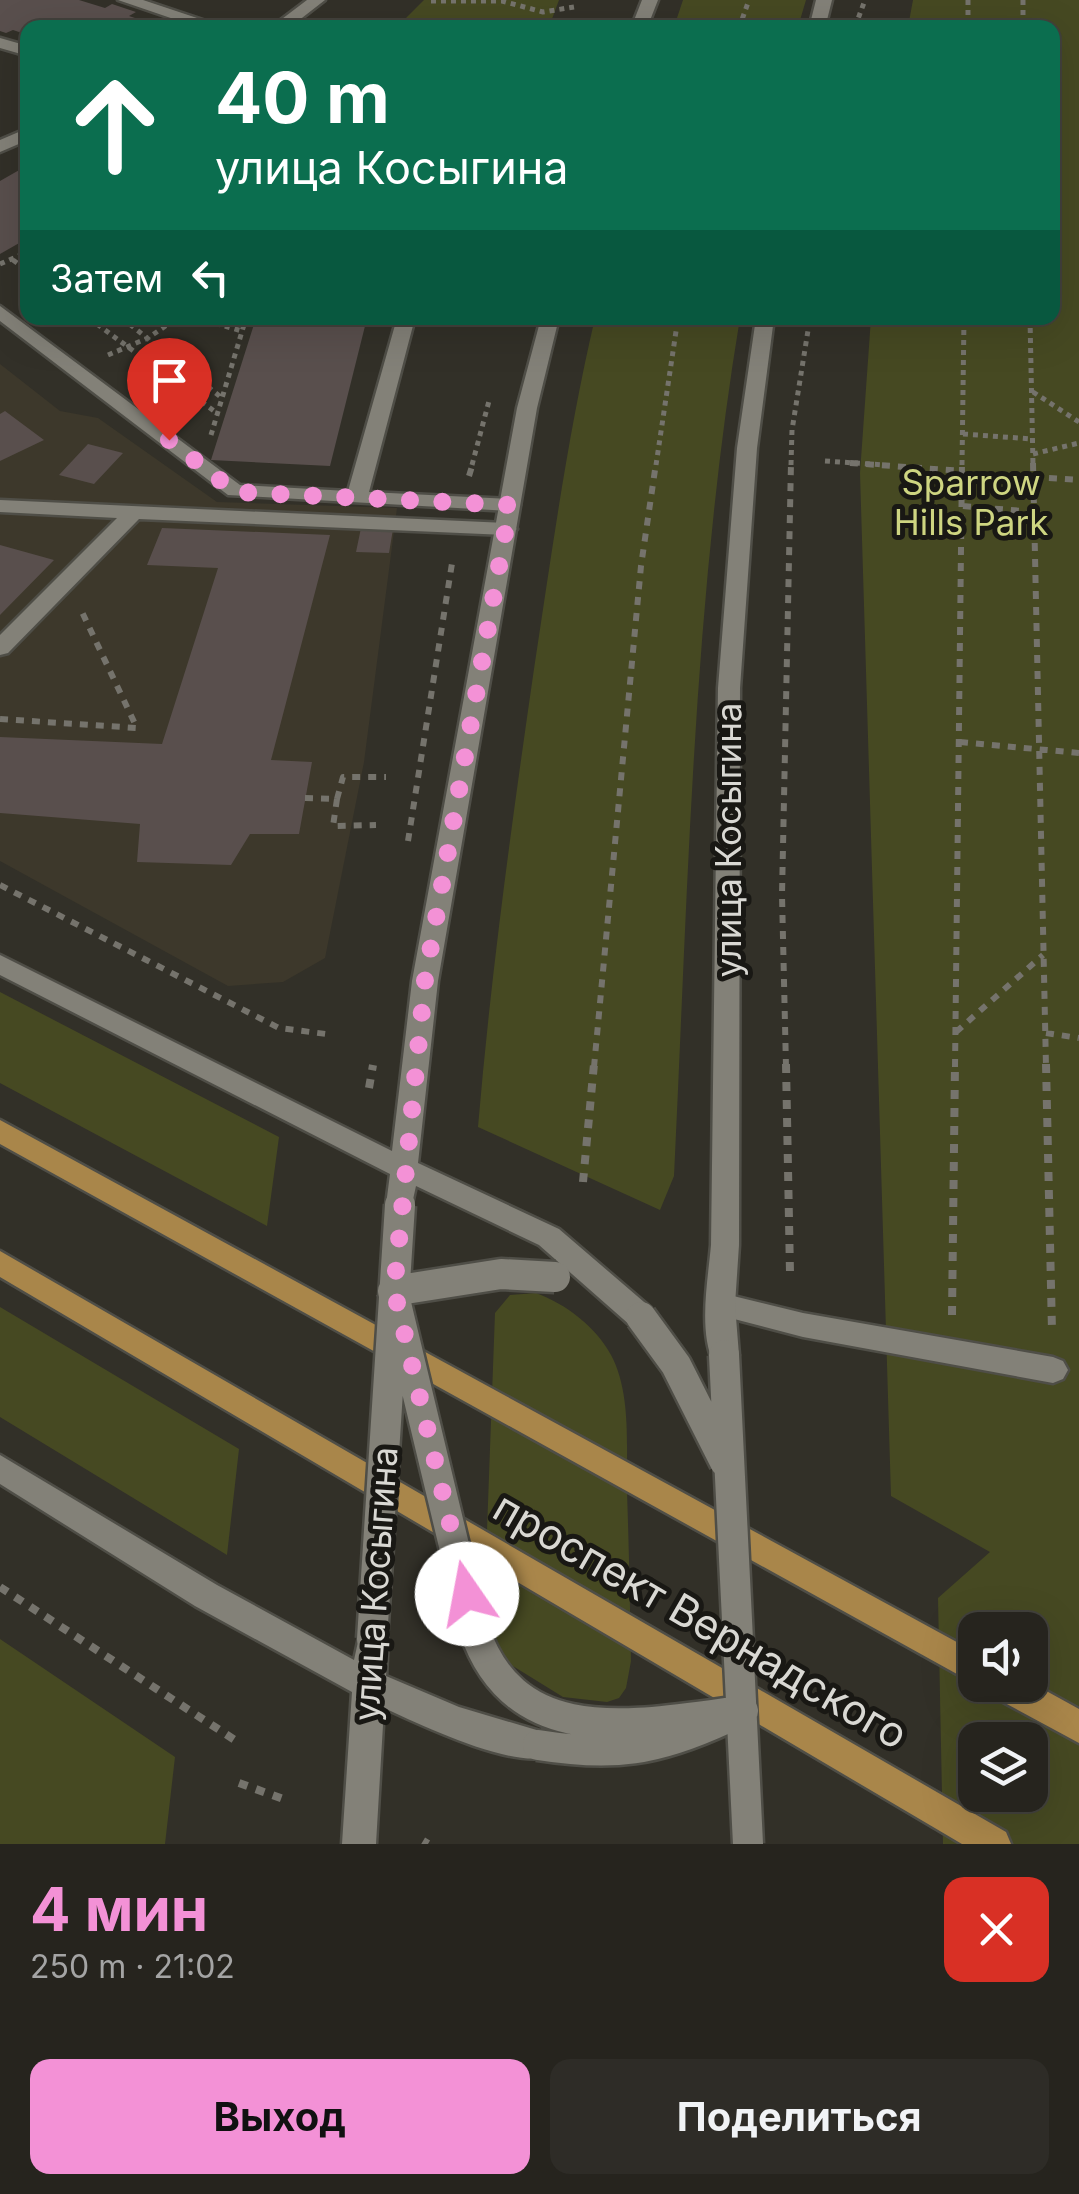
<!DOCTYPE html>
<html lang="ru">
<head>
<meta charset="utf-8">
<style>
	body { margin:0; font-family:Inter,sans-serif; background:#2e2c27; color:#f1f3f6; height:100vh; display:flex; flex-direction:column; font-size:38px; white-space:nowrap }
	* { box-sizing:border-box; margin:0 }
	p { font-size:32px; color:#a4a4a4 }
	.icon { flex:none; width:55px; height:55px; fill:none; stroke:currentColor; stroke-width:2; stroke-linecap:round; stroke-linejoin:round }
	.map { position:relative; height:1844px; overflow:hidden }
	.drawer { display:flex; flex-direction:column; background:#26241e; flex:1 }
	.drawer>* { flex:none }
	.top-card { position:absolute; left:20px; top:20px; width:1040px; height:305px; border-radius:20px; box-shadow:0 10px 40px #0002,0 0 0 2px #42413c; background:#0b6e4f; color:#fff; overflow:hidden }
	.fabs { position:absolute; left:958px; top:1612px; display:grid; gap:20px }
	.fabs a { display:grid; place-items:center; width:90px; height:90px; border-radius:20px; background:#26241e; box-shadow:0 10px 40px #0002,0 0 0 2px #42413c; font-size:50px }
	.pin { position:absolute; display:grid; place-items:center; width:85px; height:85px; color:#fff; margin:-102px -42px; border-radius:50% 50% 50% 0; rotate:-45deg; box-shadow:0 0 10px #0007 }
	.pin .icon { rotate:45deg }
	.me { position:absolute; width:110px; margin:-55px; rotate:348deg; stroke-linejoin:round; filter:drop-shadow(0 0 8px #0008) }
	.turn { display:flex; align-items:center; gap:35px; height:210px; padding:0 30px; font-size:45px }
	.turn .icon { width:130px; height:130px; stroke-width:2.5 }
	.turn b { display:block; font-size:70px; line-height:85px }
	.then { display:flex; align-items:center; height:95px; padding:0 30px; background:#0003; gap:20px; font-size:38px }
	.round { display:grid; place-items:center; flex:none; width:105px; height:105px; border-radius:20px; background:#2e2c27 }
	.summary { display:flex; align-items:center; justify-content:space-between; height:170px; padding:0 30px }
	h1 { font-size:60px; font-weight:700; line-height:75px; color:#f391d6 }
	.cta { display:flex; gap:20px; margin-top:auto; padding:20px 30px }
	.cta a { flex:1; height:115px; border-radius:20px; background:#f391d6; color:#111; font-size:40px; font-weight:700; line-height:115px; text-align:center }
	.cta a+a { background:#2e2c27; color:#f1f3f6 }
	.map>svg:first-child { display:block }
	.built { fill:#3d382b }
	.green { fill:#464922; fill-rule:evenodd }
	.building { fill:#594f4d }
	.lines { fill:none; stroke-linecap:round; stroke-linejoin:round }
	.lane-casing { stroke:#4f4e47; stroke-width:5 }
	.secondary-casing { stroke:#4f4e47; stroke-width:5 }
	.primary-casing { stroke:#4f4e47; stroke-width:5 }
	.path-far2 { stroke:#75736c; stroke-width:5; stroke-dasharray:5 5; stroke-linecap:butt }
	.path-far1 { stroke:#75736c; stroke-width:6; stroke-dasharray:8 8; stroke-linecap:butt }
	.path { stroke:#75736c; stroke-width:8; stroke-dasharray:9 9; stroke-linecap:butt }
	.lane { fill:#838178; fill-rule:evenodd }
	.secondary { fill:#838178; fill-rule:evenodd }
	.primary { fill:#a9864a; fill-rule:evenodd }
	.secondary-bridge-casing { stroke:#4f4e47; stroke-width:35; stroke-linecap:butt }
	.secondary-bridge { stroke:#838178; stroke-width:30 }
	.route { stroke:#f391d6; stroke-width:18; stroke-dasharray:0 32.4 }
	.labels { text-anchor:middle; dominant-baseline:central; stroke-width:10; stroke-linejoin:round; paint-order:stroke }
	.park-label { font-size:35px; fill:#ced581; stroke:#191814 }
	.street-label { font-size:35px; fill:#d9d8d3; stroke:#191814 }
	.near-street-label { font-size:42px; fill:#d9d8d3; stroke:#191814 }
</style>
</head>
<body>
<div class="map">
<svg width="1079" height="1844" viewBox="0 0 1079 1844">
	<rect width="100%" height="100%" fill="#323028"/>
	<path class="built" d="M0,364L60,411L98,418L217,502L397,508L364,762L325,958L283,982L228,986L0,861Z"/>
	<path class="green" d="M424,0H559L549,27H397Z
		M683,0H806L798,27H674Z
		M913,0H1079V1844H943L938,1598L990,1552L891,1496L860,473L871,318H1052V28L908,27ZM975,1630H1030V1685H975ZM975,1740H1030V1795H975Z
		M595,318H740C693,601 688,890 674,1176L660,1210L478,1127C491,973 512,821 534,669C552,551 568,433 595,318Z
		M0,992L279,1137L267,1226L0,1083Z
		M536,1293C566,1304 596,1327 611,1355C632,1394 626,1450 627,1492C629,1548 630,1604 631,1661L626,1688L619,1698L607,1702L563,1697L508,1663L493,1633L485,1585L495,1313L510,1295Z
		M0,1307L239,1449L227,1555L0,1417Z
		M0,1639L175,1757L165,1844H0Z"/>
	<path class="building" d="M0,0H79L105,8L112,4L136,12L129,16L144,21L133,28H28V35L13,30L6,33L0,31Z
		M28,165V238L0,254V181Z
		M256,318H367L330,466L211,460Z
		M5,411L44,440L0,461V414Z
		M88,444L123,453L94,484L59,475Z
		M162,528L330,535L271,760L312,762L299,834H250L231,865L137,862L140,824L0,813V737L162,744L218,568L147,565Z
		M361,528L393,529L389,553L356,552Z
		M0,545L54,560L0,615Z"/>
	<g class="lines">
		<g class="lane-casing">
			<path id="lane" d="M118,0H143L227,28H200Z
				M307,0H325L289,28H270Z
				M0,38L28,46V56L0,48Z
				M28,128V140L0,152V140Z
				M0,306L240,485L348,491L397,318H415L369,492L510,499L520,505L510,511L228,495L0,321Z
				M0,500L506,523L517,529L506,535L139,519L8,653L0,655V635L117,518L0,512Z
				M721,1293L803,1313L1053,1357L1063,1361L1068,1370L1063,1379L1053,1383L803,1337L711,1313L707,1305L711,1297Z"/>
		</g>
		<g class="secondary-casing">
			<path id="secondary" d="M642,0H658L647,28H631Z
				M816,0H832L825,28H809Z
				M541,318H559L537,408L438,981L418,1163L559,1229L651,1308L655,1317L651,1326L641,1329L631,1326L539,1245L416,1186L410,1213L400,1216L390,1213L386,1205L390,1174L0,975V955L392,1151L412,981L517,408Z
				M756,318H774L757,448L740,688L739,1245L735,1305L739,1355L734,1364L724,1367L714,1364C698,1331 708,1280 711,1245L718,688L737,448Z
				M0,1455L217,1585L354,1660L361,1628L372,1624L383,1628L388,1639L386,1676L459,1707L550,1734L555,1745L550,1756C514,1770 419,1724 384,1708L376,1844H342L352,1692L195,1606L0,1484Z"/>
		</g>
		<g class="primary-casing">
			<path id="primary" d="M0,1120L975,1652V1684L0,1144Z
				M0,1251L1006,1832L1011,1844H962L0,1277Z
				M1030,1682L1079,1709V1743L992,1696L988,1685Z"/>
		</g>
		<path class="path-far2" d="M968,0V28
			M1023,0V28
			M431,1H502L543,12L574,7
			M855,27L865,0
			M739,28L749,0
			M13,260L28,271
			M0,264L28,252
			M89,318L218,414
			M122,318L222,398
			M196,318L242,331
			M1030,318L1033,465
			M108,355L148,338L177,318
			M1033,392L1079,422
			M963,434L1032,439
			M211,435L246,318
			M1033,454L1079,443
			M825,461L885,465
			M472,465L489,401
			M656,465L678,318
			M791,465L792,430L810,318
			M962,465L964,318"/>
		<path class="path-far1" d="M850,463L963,471
			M1033,463L1046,1067
			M469,476L473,463
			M1033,477L1079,480
			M963,506L1035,512
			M0,719L137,728L82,612
			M960,742L1079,753
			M305,798L337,799L343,777H386
			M337,799L333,826L376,825
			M408,841L453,557
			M0,885L279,1028L326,1034
			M956,1032L1043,955
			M1046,1033L1079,1038
			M594,1067L641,566L656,463
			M786,1067L782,895L791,463
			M955,1067L962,463"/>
		<path class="path" d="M786,1064L790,1273
			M1046,1064L1052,1331
			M369,1088L373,1065
			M583,1182L594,1064
			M952,1315L955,1064
			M0,1587L241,1744
			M239,1783L286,1800
			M423,1841L428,1844"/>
		<use href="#lane" class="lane"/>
		<use href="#secondary" class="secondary"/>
		<use href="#primary" class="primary"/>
		<g class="secondary-bridge-casing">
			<path id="secondary-bridge" d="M393,1291L474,1629C516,1754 640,1723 743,1711
				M393,1291L501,1274L555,1277
				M641,1317L676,1365L725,1462
				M724,1355L748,1844
				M372,1639L400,1205
				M538,1745C613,1757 656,1751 725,1719"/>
		</g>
		<use href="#secondary-bridge" class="secondary-bridge"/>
	</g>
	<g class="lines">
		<path class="route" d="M169,440L235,492L510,505L425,980L394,1290L467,1594"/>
	</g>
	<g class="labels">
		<g class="park-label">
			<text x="971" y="482">Sparrow<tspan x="971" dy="40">Hills Park</tspan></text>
		</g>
		<g class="street-label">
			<text transform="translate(728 840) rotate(-90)">улица Косыгина</text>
			<text transform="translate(375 1584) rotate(-86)">улица Косыгина</text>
		</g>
		<g class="near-street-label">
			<text transform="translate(701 1620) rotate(30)">проспект Вернадского</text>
		</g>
	</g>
</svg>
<div class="fabs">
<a><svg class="icon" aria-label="sound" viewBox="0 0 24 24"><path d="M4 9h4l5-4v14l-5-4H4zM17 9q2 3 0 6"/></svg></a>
<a><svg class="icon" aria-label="layers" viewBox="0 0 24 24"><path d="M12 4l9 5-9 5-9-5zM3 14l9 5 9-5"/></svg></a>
</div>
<div class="pin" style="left:169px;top:440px;background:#d93025"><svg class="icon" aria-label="arrive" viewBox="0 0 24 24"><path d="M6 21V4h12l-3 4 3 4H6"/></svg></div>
<svg class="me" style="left:467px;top:1594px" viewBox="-20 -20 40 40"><circle r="19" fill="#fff"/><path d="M0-13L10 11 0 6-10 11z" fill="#f391d6"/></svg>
<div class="top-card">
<div class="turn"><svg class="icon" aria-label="ahead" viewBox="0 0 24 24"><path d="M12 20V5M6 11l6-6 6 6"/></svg><div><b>40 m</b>улица Косыгина</div></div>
<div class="then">Затем<svg class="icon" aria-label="left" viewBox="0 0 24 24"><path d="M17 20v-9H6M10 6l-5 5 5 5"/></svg></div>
</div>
</div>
<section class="drawer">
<div class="summary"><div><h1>4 мин</h1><p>250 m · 21:02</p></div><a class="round" style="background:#d93025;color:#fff"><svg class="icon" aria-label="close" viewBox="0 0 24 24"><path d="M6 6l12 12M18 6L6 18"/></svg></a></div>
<div class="cta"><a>Выход</a><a>Поделиться</a></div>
</section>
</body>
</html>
